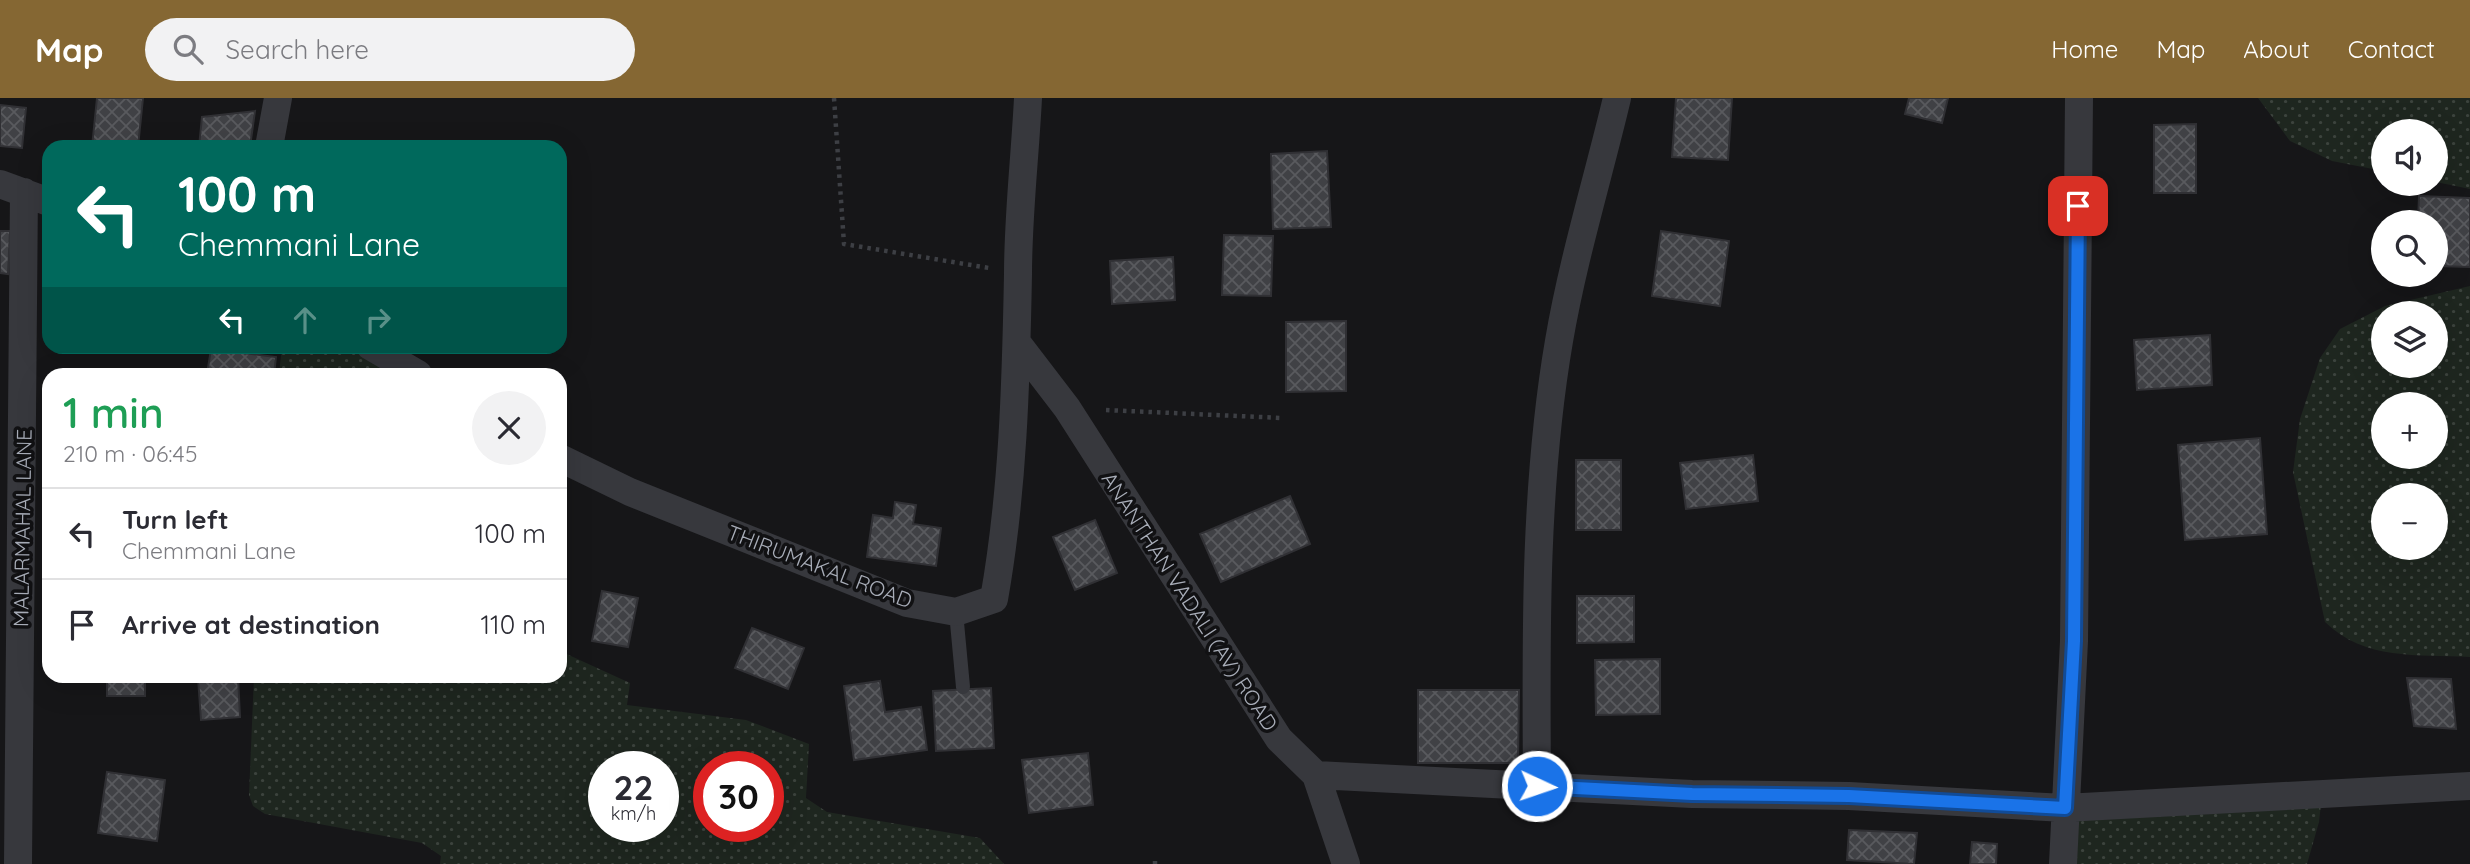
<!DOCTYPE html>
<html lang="en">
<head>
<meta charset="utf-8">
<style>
	body { margin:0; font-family:Quicksand,sans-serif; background:#f2f2f3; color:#2b2b33; height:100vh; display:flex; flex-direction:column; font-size:26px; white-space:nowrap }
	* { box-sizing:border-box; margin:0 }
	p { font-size:23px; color:#7c7c81 }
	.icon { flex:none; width:38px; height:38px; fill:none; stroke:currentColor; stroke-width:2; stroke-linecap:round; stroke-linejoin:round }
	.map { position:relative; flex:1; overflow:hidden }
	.drawer { position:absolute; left:42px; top:270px; width:525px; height:315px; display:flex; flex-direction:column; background:#fff; border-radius:21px; box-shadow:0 7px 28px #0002 }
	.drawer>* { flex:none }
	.banner { position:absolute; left:42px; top:42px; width:525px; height:214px; border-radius:21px; box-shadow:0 7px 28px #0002; background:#00695c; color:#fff; overflow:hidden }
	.buttons { position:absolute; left:2371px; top:21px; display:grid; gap:14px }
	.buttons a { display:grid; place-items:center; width:77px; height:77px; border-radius:50%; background:#fff; box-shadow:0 7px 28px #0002; font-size:35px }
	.speed { position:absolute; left:588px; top:653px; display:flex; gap:14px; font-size:35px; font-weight:700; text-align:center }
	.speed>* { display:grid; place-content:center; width:91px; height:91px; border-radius:50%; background:#fff; box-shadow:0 7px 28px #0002; line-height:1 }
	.speed small { font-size:18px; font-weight:400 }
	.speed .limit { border:10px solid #d22; background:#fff; color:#111 }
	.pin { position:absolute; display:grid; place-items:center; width:60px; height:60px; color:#fff; margin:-30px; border-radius:14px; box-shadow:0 4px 10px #0006 }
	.me { position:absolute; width:77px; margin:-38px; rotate:93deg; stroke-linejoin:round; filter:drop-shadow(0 0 5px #0008) }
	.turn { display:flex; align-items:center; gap:24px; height:147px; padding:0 21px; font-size:32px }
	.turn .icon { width:91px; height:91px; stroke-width:2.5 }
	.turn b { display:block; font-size:49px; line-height:60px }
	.lanes { display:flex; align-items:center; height:66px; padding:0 21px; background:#0003; justify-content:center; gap:35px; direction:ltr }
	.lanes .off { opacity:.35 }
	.round { display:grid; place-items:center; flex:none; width:74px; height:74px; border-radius:37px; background:#f2f2f3 }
	.head { display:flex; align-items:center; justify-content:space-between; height:119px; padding:0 21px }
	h1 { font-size:42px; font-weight:600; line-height:52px; color:#1e9e55 }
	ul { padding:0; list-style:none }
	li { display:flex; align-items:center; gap:21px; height:91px; padding:0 21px; border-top:2px solid #e1e1e2 }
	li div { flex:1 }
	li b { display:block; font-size:26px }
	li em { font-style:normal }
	header { display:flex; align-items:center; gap:42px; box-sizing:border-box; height:98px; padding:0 35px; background:#856733; color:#fff }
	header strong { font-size:33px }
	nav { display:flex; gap:38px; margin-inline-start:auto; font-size:24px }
	.search { width:490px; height:63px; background:#f2f2f3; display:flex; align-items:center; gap:18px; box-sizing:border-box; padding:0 24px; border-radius:38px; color:#7c7c81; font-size:26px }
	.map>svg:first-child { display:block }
	.grass { fill:url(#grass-dots); fill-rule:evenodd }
	.building { fill:url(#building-cross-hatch); stroke:#303034; stroke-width:2 }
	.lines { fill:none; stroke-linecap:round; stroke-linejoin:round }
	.path { stroke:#3d3f44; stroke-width:4.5; stroke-dasharray:3.5 5; stroke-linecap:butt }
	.lane { stroke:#37383d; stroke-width:14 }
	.street { stroke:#37383d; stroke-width:28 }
	.route-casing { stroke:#114b97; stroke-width:18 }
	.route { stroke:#1a73e8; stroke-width:12 }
	.labels { text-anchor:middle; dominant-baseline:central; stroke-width:7; stroke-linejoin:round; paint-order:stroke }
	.street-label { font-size:21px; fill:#a8adb8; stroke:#111113 }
</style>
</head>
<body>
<header>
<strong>Map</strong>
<div class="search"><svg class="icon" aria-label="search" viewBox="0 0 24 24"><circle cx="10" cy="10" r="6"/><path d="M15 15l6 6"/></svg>Search here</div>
<nav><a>Home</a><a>Map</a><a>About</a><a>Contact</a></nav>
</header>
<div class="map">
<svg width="2470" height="766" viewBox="0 0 2470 766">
	<defs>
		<pattern id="grass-dots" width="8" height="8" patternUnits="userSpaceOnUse" patternTransform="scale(1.75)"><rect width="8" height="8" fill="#1e261f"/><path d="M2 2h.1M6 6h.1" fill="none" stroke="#3c433d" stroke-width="1.8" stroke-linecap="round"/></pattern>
		<pattern id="building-cross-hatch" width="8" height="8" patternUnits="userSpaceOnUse" patternTransform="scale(1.75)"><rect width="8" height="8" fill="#404145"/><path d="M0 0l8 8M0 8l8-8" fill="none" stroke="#595a5e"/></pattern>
	</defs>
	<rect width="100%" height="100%" fill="#161618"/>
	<path class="grass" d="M2258,0H2470V91L2436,84V33H2384L2383,73L2332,63L2290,43Z
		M2470,188V559C2417,556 2365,563 2325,524L2293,374L2300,321L2320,260L2340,231L2385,208ZM2384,215H2436V268H2384ZM2436,306V359H2384V306ZM2436,397V450H2384V397Z
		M282,249H370L389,260L386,276H279Z
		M560,553L630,585L627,607L746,622L809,646L806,700L827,714L980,740L1004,766H440L441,758L422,745L265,716L253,708L249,697L254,578H560ZM604,668H663V728H604ZM709,668H768V728H709Z
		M2322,697L2319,724L2307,766H2063L2065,710Z"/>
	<path class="building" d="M97,0H143L138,49H92Z
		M1676,0H1732L1728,62L1672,59Z
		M1909,0H1948L1942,25L1905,16Z
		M0,7L26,10L22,50L0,48Z
		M255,13L250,49H199L202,19Z
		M2196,26V95H2154V27Z
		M349,45L437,49H349Z
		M1327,53L1331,129L1273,131L1271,56Z
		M2419,98L2470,100V169L2436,168V124H2418Z
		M0,133H10L8,176L0,175Z
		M1661,133L1729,143L1720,208L1652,198Z
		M1224,137L1273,138L1271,198L1222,197Z
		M1173,159L1175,202L1112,206L1110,163Z
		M1346,223V293L1286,294V224Z
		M2210,237L2212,287L2137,292L2134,242Z
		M211,251L276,259L274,276H207Z
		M2260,340L2267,436L2185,442L2178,347Z
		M1753,357L1758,403L1686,411L1680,365Z
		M1576,362H1621V432H1576Z
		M1290,398L1310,446L1221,484L1200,436Z
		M895,404L916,407L913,426L941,430L936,468L867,459L873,417L893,420Z
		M1095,422L1117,475L1075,492L1053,439Z
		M602,493L638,500L628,549L592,543Z
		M1577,498H1634V544L1577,545Z
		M752,530L804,550L788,591L735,570Z
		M1660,561V616L1596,617L1595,562Z
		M107,578H145V598H107Z
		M238,578L240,619L201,622L198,580Z
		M2407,580L2451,581L2456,631L2414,628Z
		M880,583L885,614L921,609L927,652L854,662L844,588Z
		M991,590L994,650L936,653L933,593Z
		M1418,592H1519L1518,665H1418Z
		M1088,655L1093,707L1029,715L1022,662Z
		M107,674L165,682L157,743L98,735Z
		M1849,732L1917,735L1914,766L1847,762Z
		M1972,744L1997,746L1996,766H1970Z"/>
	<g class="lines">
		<path class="path" d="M834,0L844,146L989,170
			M1106,312L1282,320
			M1155,763V766"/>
		<path class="lane" d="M956,514L963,589"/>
		<path class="street" d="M269,49L278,0
			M0,86L49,104
			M1018,246L1067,310L1279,641L1316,677L1346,766
			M370,248L418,276
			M560,360L630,394L907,505L956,514L994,501C1013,394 1016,285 1018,176C1018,118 1025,59 1028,0
			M1316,677L1692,696L1849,698L2065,710L2470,688
			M1537,688C1536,540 1534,389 1559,243C1573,161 1598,80 1617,0
			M18,766L24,94
			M2063,766L2074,543L2079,0"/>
	</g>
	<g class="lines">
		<g class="route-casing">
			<path id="route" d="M1537,688L1692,696L1849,698L2065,710L2074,543L2078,108"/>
		</g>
		<use href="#route" class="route"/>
	</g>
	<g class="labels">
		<g class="street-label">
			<text transform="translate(22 430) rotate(-89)">MALARMAHAL LANE</text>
			<text transform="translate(820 468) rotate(21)">THIRUMAKAL ROAD</text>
			<text transform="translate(1190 503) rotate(57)">ANANTHAN VADALI (AV) ROAD</text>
		</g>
	</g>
</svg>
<div class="buttons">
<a><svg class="icon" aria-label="sound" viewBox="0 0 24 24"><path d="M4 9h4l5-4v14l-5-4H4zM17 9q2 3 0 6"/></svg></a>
<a><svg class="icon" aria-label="search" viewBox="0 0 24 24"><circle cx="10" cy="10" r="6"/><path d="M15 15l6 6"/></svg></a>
<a><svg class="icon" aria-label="layers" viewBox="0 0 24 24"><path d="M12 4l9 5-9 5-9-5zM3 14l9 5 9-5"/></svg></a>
<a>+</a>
<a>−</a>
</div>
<div class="speed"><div>22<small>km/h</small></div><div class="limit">30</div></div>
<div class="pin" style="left:2078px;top:108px;background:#d93025"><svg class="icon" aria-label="arrive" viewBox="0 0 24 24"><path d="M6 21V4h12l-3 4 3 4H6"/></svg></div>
<svg class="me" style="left:1537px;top:688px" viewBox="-20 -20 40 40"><circle r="17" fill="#1a73e8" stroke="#fff" stroke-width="3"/><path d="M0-11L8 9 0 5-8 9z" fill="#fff"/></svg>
<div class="banner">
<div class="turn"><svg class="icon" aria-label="left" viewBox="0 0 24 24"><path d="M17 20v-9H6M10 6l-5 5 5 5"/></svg><div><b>100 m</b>Chemmani Lane</div></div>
<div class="lanes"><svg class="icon" aria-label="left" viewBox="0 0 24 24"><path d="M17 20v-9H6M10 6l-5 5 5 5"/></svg><svg class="icon off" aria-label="ahead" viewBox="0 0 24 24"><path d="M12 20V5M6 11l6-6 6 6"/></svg><svg class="icon off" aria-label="right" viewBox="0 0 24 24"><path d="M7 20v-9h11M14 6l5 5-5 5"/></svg></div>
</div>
<section class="drawer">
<div class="head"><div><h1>1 min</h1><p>210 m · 06:45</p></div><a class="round"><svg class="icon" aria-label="close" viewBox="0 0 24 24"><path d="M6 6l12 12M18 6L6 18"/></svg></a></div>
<ul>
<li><svg class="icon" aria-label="left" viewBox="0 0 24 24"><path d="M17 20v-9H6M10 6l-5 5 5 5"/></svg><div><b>Turn left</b><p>Chemmani Lane</p></div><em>100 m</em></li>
<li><svg class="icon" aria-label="arrive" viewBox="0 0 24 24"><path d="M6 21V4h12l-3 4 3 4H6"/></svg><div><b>Arrive at destination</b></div><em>110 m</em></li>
</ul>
</section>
</div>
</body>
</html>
